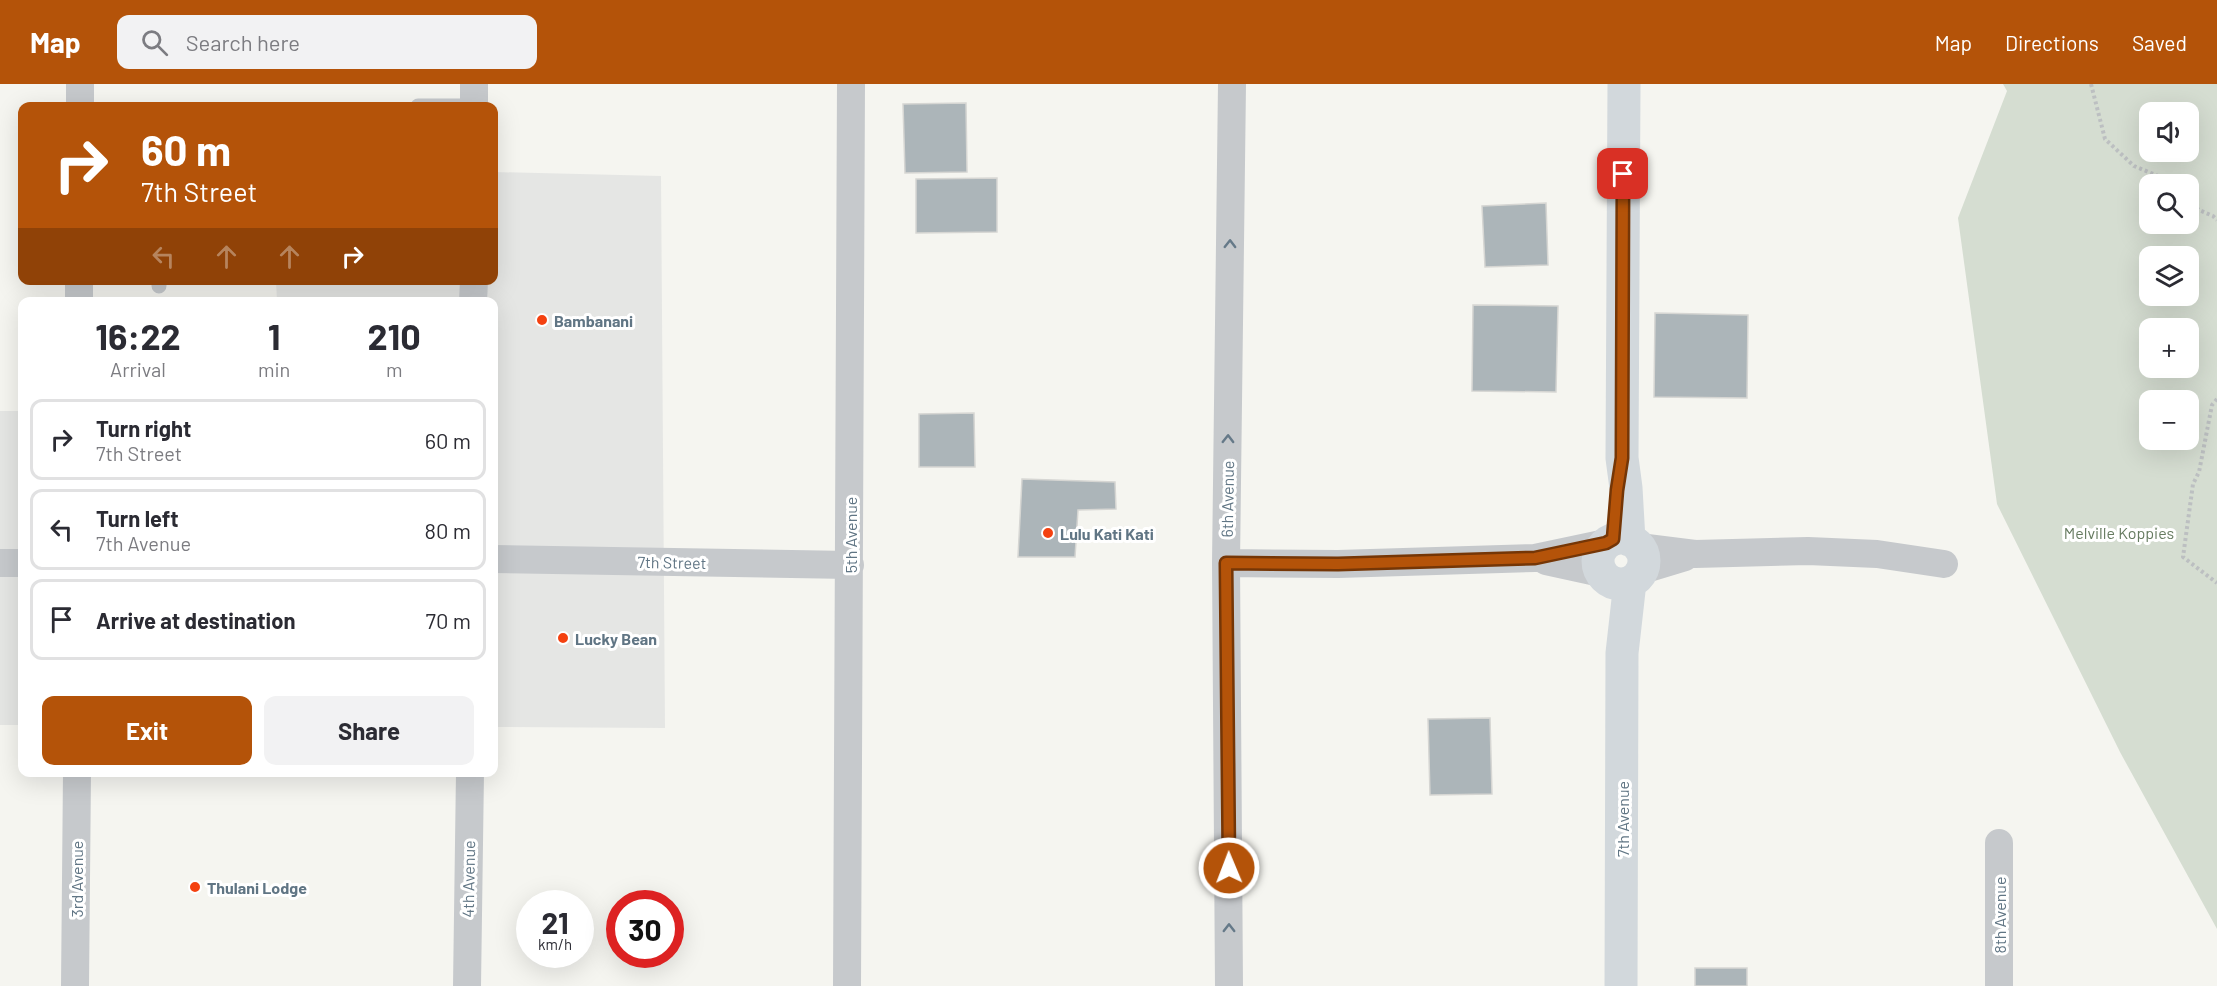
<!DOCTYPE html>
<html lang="en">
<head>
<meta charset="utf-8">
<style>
	body { margin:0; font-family:Barlow,sans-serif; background:#f2f2f3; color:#2b2b33; height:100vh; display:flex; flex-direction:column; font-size:22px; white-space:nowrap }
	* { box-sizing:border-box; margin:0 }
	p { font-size:20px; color:#7c7c81 }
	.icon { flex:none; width:33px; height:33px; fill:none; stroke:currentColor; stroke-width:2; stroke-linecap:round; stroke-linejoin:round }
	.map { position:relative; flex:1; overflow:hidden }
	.sheet { position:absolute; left:18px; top:213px; width:480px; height:480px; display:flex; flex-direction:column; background:#fff; border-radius:12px; box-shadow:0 6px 24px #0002 }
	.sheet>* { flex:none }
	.guide { position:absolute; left:18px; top:18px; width:480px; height:183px; border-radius:12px; box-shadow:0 6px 24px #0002; background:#b45309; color:#fff; overflow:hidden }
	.tools { position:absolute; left:2139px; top:18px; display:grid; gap:12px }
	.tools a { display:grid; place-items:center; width:60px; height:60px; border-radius:12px; background:#fff; box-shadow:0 6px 24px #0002; font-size:30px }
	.speed { position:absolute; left:516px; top:806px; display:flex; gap:12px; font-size:30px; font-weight:700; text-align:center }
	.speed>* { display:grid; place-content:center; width:78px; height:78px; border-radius:50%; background:#fff; box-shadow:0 6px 24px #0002; line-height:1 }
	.speed small { font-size:15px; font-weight:400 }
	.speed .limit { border:9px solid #d22; background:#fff; color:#111 }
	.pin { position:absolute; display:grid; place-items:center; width:51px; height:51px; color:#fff; margin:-26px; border-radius:12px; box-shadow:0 3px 9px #0006 }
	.me { position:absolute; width:66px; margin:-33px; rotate:359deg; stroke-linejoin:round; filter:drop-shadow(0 0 4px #0008) }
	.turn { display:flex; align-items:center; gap:21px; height:126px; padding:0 24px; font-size:27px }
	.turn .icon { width:78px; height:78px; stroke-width:2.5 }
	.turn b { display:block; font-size:42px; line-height:51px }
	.lanes { display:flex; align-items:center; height:57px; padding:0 24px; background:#0003; justify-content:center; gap:30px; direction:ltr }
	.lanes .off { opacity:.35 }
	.eta { display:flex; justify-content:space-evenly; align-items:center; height:102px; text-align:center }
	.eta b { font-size:36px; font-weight:700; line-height:42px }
	.cta { display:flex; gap:12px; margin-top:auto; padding:12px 24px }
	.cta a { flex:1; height:69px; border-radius:12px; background:#b45309; color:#fff; font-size:24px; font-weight:700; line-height:69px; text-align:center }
	.cta a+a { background:#f2f2f3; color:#2b2b33 }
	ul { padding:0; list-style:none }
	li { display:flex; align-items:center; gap:18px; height:81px; margin:0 12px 9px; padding:0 12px; border:3px solid #e1e1e2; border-radius:12px }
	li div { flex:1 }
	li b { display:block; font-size:22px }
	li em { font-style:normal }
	header { display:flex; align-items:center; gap:36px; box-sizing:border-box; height:84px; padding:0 30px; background:#b45309; color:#fff }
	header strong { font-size:28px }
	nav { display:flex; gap:33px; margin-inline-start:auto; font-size:21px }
	.search { width:420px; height:54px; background:#f2f2f3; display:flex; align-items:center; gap:15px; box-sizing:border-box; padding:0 21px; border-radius:12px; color:#7c7c81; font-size:22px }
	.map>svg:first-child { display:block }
	.built { fill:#e5e6e4 }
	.green { fill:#d5ddd1; fill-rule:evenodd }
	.building { fill:#acb5b9; stroke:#d6d6d3; stroke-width:1.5 }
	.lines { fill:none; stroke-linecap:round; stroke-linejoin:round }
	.path { stroke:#bcbfc1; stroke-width:4; stroke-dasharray:3 3; stroke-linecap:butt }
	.lane { stroke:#c6c9cc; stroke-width:15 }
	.street { stroke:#c6c9cc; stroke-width:28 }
	.secondary { stroke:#d2d8dc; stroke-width:33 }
	.oneway { stroke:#657988 }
	.route-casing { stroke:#753606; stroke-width:15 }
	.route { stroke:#b45309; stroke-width:10 }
	.poi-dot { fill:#f44110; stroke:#fff; stroke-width:2 }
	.labels { text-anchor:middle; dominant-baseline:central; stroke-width:6; stroke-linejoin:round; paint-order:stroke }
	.poi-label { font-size:16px; font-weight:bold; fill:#607584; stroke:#fff; text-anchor:start }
	.street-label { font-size:16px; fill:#607584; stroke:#fff }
	.park-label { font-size:16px; fill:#667b60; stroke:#fff }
</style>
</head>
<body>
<header>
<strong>Map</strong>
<div class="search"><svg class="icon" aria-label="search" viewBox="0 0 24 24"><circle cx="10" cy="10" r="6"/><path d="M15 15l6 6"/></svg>Search here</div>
<nav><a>Map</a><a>Directions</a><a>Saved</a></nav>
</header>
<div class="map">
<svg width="2217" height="902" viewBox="0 0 2217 902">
	<rect width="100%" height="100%" fill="#f5f5f0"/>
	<path class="built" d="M494,88L661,92L665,644L494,643V218L277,217L276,197L494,196Z
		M0,327H22V641H0Z"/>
	<path class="green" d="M2003,0H2217V845L2120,668L1997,420L1958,134L2007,7ZM2150,28H2188V68H2150ZM2188,100V140H2150V100ZM2188,172V212H2150V172ZM2150,244H2188V284H2150ZM2150,316H2188V356H2150Z"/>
	<path class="building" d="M966,19L967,88L905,89L903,20Z
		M997,94V148L916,149V95Z
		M1546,119L1548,181L1485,183L1482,122Z
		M1473,221L1558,222L1556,308L1472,307Z
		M1655,229L1748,231L1747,314L1654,313Z
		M974,329L975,383H919V330Z
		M1022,395L1115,398L1116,425L1078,426L1075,473H1018Z
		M1490,634L1492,710L1430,711L1428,635Z
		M1695,884H1747V902H1695Z"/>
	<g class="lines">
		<path class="path" d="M2091,0L2105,55L2134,82L2158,92L2170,100
			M2188,115L2199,126L2213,132L2217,136
			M2217,315L2212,321L2199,388L2193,400L2183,473L2217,499"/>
		<path class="lane" d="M418,22H474
			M159,202V196"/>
		<path class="street" d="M474,0V22
			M80,22V0
			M79,218V196
			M473,218L474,196
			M1639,463L1695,470L1808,467L1877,470L1944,480
			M494,475L850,481
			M1546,477L1601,489
			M0,479H22
			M1226,479L1338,480L1535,474L1606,459
			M1642,486L1685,473
			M1999,759V902
			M75,902L77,688
			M467,902L470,688
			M847,902L851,0
			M1229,902L1226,479L1232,0"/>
		<path class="secondary" d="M1624,0L1622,374L1626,404L1629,456
			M1598 477a23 23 0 1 1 46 0a23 23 0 1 1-46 0Z
			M1621,902L1622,569L1630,498"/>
	</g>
	<defs><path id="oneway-chevron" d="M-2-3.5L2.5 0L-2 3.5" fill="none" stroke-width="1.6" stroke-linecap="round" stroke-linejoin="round" transform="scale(1.5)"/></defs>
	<g class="oneway">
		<use href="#oneway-chevron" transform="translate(1230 160) rotate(-89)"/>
		<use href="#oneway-chevron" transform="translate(1228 355) rotate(-89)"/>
		<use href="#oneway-chevron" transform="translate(1229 844) rotate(-90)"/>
	</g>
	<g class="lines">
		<g class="route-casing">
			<path id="route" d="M1229,784L1226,479L1338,480L1535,474L1606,459L1613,455L1617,406L1622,374L1623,90"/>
		</g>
		<use href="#route" class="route"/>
	</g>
	<g class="poi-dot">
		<circle cx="542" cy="236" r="6"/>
		<circle cx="1048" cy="449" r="6"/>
		<circle cx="563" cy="554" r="6"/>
		<circle cx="195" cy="803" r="6"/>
	</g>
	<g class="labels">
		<g class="poi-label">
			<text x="554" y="236">Bambanani</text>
			<text x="1060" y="449">Lulu Kati Kati</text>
			<text x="575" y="554">Lucky Bean</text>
			<text x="207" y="803">Thulani Lodge</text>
		</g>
		<g class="street-label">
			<text transform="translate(1227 415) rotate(-89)">6th Avenue</text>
			<text transform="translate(850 451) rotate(-90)">5th Avenue</text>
			<text transform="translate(672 478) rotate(1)">7th Street</text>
			<text transform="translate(1622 735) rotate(-90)">7th Avenue</text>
			<text transform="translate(76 795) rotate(-90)">3rd Avenue</text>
			<text transform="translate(468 795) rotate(-89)">4th Avenue</text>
			<text transform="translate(1999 831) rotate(-90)">8th Avenue</text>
		</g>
		<g class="park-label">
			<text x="2119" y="448">Melville Koppies</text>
		</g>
	</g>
</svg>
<div class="tools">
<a><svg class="icon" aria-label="sound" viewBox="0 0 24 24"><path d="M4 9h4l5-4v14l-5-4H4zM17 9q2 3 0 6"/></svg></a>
<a><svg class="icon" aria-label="search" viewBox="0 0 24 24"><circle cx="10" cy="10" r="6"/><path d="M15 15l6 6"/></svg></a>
<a><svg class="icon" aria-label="layers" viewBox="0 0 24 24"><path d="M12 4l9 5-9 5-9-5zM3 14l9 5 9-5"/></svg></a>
<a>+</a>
<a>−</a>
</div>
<div class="speed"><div>21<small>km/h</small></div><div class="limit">30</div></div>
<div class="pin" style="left:1623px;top:90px;background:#d93025"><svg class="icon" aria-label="arrive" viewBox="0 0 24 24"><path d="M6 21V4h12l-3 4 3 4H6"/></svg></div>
<svg class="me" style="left:1229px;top:784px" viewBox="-20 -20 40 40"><circle r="17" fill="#b45309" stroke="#fff" stroke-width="3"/><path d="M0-11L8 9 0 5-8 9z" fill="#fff"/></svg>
<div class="guide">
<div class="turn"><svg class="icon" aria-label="right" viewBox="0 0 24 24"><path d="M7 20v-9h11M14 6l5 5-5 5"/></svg><div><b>60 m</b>7th Street</div></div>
<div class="lanes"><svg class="icon off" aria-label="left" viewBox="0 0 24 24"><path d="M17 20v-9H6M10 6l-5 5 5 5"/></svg><svg class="icon off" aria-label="ahead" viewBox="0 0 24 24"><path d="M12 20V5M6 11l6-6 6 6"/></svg><svg class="icon off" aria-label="ahead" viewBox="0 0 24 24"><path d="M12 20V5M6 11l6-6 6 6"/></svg><svg class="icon" aria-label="right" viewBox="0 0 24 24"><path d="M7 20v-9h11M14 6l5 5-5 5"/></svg></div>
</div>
<section class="sheet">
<div class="eta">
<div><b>16:22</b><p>Arrival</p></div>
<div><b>1</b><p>min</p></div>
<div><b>210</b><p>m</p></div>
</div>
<ul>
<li><svg class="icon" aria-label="right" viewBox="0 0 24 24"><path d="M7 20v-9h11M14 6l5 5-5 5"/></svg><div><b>Turn right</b><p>7th Street</p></div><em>60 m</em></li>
<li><svg class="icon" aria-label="left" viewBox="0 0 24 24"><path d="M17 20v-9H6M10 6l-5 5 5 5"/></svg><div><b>Turn left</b><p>7th Avenue</p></div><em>80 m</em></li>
<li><svg class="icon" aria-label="arrive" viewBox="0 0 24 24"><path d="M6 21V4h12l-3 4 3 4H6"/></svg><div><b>Arrive at destination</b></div><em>70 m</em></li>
</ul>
<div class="cta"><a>Exit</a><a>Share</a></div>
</section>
</div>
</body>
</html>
